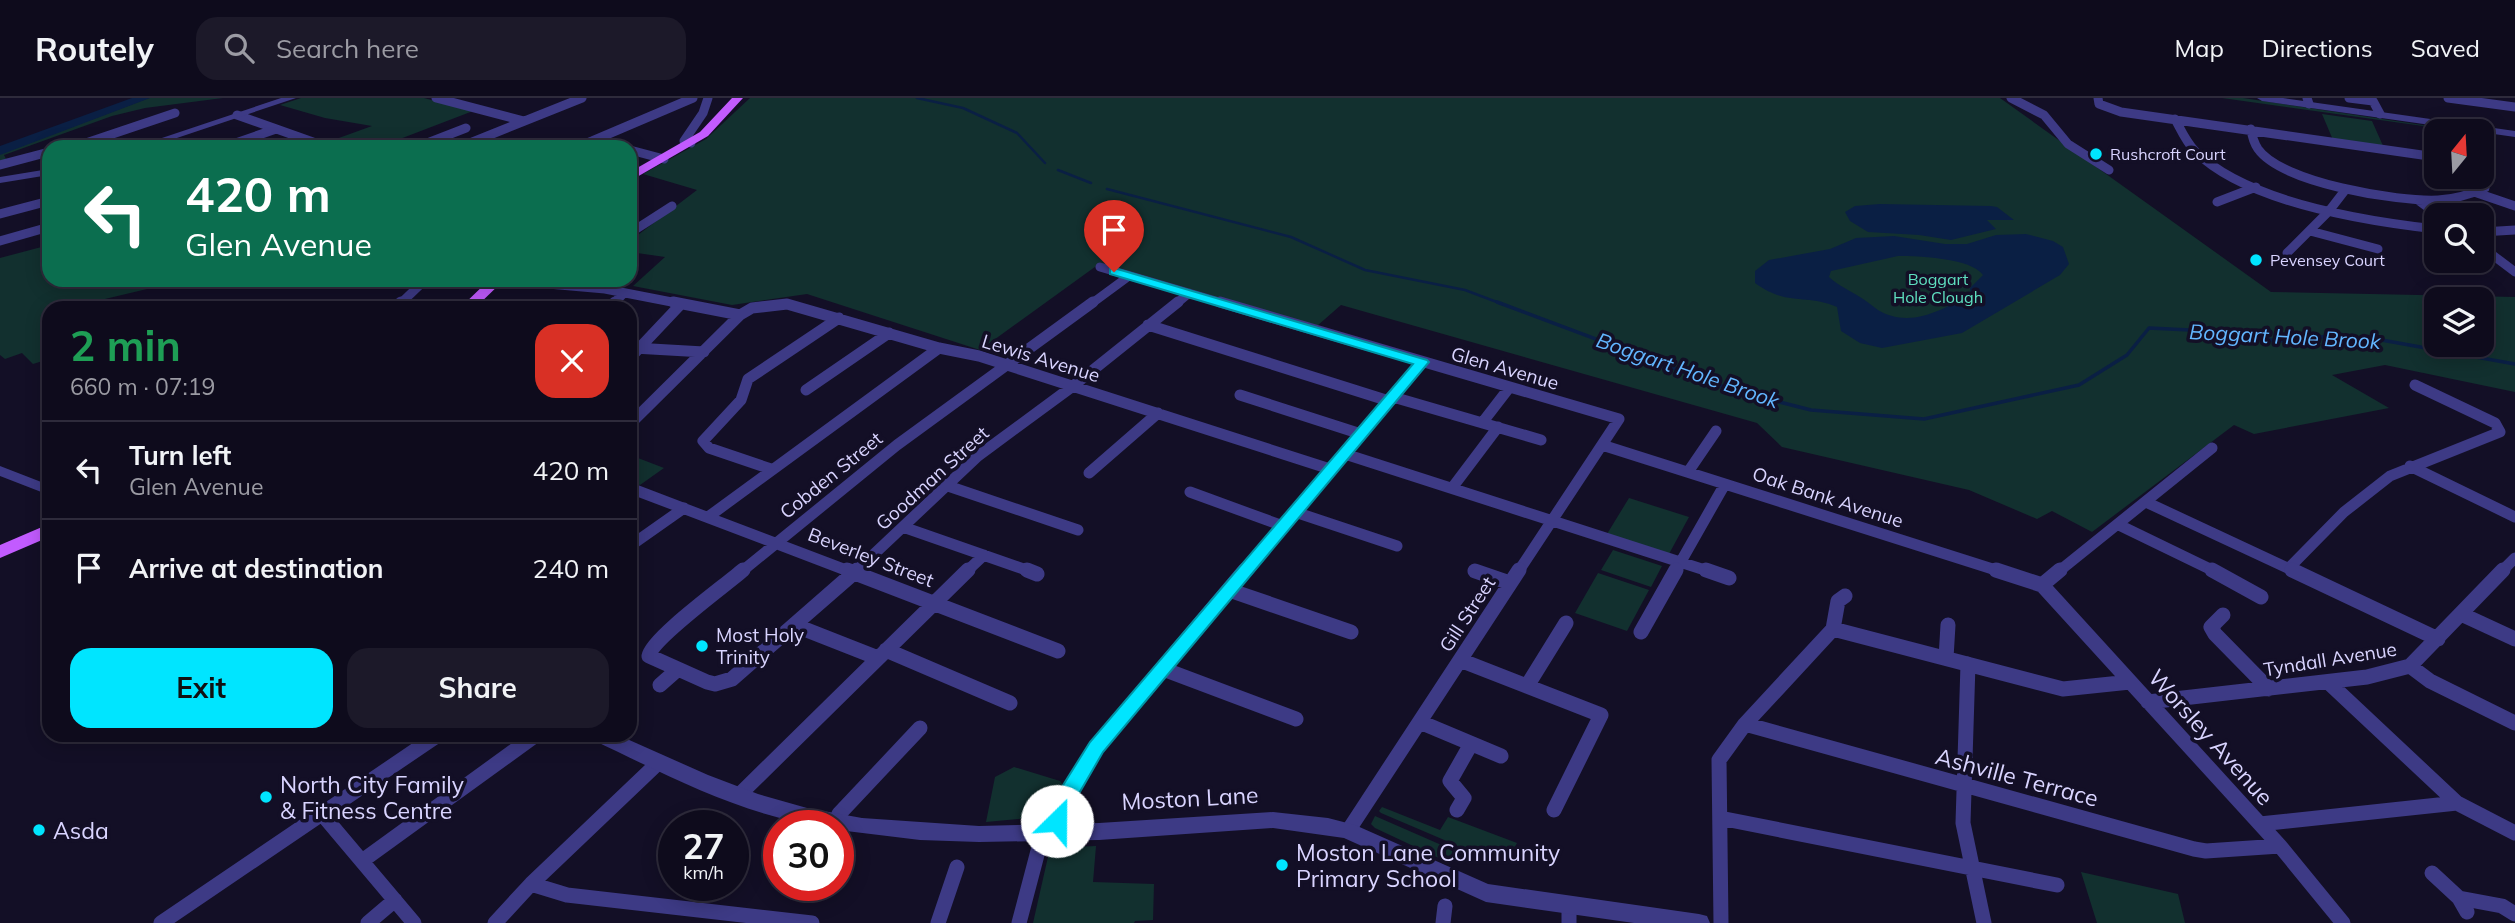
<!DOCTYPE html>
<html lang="en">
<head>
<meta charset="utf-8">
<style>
	body { margin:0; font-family:Mulish,sans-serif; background:#1c1929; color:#f1f3f6; height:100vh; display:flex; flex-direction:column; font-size:26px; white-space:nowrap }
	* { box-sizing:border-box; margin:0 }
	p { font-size:23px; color:#9b9ba3 }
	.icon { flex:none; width:38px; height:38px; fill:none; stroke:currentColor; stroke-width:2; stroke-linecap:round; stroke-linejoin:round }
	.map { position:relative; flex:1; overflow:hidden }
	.panel { position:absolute; left:42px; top:203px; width:595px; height:441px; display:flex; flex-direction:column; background:#0e0b1c; border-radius:21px; box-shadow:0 4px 18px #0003,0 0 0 2px #2e2b3b }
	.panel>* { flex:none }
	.guide { position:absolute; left:42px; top:42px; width:595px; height:147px; border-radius:21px; box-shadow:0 4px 18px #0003,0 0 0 2px #2e2b3b; background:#0b6e4f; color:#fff; overflow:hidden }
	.needle { width:46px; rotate:18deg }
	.tools { position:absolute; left:2424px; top:21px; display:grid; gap:14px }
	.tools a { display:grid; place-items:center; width:70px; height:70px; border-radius:14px; background:#0e0b1c; box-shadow:0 4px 18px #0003,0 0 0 2px #2e2b3b; font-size:35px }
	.speed { position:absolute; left:658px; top:712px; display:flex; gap:14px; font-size:35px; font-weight:700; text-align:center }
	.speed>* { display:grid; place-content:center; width:91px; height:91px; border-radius:50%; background:#0e0b1c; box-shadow:0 4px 18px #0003,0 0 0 2px #2e2b3b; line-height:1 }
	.speed small { font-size:18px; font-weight:400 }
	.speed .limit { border:10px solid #d22; background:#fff; color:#111 }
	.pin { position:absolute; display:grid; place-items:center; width:60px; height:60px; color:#fff; margin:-72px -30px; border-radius:50% 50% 50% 0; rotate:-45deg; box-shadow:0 0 7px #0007 }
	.pin .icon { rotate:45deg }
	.me { position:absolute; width:77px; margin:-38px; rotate:23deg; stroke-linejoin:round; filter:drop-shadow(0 0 5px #0008) }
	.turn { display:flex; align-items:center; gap:24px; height:147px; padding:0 28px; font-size:32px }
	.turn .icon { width:91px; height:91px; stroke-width:2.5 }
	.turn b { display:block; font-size:49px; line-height:60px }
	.round { display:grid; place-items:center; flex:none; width:74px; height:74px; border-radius:21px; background:#1c1929 }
	.summary { display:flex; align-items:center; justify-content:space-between; height:119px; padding:0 28px }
	h1 { font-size:42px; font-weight:700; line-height:52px; color:#1e9e55 }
	.cta { display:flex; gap:14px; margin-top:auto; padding:14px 28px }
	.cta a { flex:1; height:80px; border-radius:21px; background:#00e5ff; color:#111; font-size:28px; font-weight:700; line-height:80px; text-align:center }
	.cta a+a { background:#1c1929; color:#f1f3f6 }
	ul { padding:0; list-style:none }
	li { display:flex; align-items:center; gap:21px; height:98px; padding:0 28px; border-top:2px solid #2e2b3b }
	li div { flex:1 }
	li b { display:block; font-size:26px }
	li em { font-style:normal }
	header { display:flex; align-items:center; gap:42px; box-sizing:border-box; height:98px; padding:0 35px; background:#0e0b1c; border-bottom:2px solid #2e2b3b }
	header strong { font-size:33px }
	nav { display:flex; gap:38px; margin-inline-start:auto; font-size:24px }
	.search { width:490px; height:63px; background:#1c1929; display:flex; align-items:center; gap:18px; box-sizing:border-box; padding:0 24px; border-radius:21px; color:#9b9ba3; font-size:26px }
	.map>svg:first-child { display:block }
	.green { fill:#12302f; fill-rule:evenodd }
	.water { fill:#0a1f44; fill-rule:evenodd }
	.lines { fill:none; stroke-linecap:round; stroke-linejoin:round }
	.stream-far1 { stroke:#0a1f44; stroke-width:2.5 }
	.stream { stroke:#0a1f44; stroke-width:3.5 }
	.river { fill:#0a1f44; fill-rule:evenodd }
	.minor-far2 { stroke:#3d3a85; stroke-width:9 }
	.minor-far1 { stroke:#3d3a85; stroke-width:11 }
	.minor { stroke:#3d3a85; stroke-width:15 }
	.tertiary { fill:#3d3a85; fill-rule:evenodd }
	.primary { fill:#c25bff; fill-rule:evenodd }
	.route { fill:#00e5ff; stroke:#0095a6; stroke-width:2 }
	.poi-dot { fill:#00e5ff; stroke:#130f26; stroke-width:2.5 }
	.labels { text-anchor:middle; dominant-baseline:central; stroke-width:7; stroke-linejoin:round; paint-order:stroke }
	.far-poi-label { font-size:16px; fill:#d9d4ff; stroke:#130f26; text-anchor:start }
	.far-park-label { font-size:16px; fill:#5fe0c0; stroke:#130f26 }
	.street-label { font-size:19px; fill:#d9d4ff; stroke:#130f26 }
	.poi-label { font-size:19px; fill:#d9d4ff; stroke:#130f26; text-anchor:start }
	.water-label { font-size:21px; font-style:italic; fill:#62b6ff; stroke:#130f26 }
	.near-street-label { font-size:23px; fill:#d9d4ff; stroke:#130f26 }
	.near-poi-label { font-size:23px; fill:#d9d4ff; stroke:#130f26; text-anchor:start }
</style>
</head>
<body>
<header>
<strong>Routely</strong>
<div class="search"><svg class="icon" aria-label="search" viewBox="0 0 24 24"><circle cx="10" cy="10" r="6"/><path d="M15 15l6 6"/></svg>Search here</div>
<nav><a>Map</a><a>Directions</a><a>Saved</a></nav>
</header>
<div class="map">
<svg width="2515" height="825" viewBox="0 0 2515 825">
	<rect width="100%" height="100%" fill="#130f26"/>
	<path class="green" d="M149,0H223L145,10L112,18L4,57L7,63L0,65V56Z
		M301,0H424L473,13L379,49H314L372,28L325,20L280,7Z
		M750,0H2000L2271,194L2515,199V294L2385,267L2332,277L2389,310L2254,336L2234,327L2092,434L2052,413L2037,421L1969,392L1782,349L1757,325L1341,207L1317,228L1099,166L980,252L807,196L732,207L633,188L665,159L630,154V143L697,92L643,76L706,41ZM2436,201H2482V247H2436Z
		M2222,0H2243L2456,32H2452Z
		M2322,16L2372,23L2384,50L2333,42Z
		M49,147V182H185L67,210H49V261L33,266L22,255L5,261L0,257V160Z
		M632,355L639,358L638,360L664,370L640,387L630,383Z
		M1629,400L1689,419L1669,456L1607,436Z
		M1613,452L1662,468L1651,489L1601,472Z
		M1598,475L1649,492L1627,533L1575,515Z
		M1014,669L1060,683L1063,687L1040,719L986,724L995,679Z
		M1382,709L1440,732L1448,719L1517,745L1507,764L1474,758L1456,747L1381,715L1379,713Z
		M1375,718L1446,749L1454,754L1458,761H1441L1375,730L1371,726Z
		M1096,748L1093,784L1154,786L1153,822L1135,823L1134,825H1033L1050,750Z
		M2081,774L2178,796L2185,825H2097Z"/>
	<path class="water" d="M1880,106L1991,108L1997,109L2014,122H1987L1996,131L1951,142L1919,137L1868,134L1850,123L1845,114L1855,108Z
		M2026,136L2053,143L2063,149L2069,166L2060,177L1962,235L1882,250L1860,245L1841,233L1837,209C1805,195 1788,209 1755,185V173L1769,162L1830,151L1856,140L1894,138L1945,146H1967L1996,137ZM1898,158C1919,158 1971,160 1983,177L1970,190L1971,196C1942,212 1910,231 1878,212C1872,208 1867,203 1860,199C1849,192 1839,188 1829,179L1831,173Z"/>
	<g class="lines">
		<path class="stream-far1" d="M917,0L963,10L1017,35L1045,65
			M1058,72L1091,85
			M1107,91L1291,139L1365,172L1465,192L1502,206"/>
		<path class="stream" d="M1497,204L1732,292L1811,312L1924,321L2079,287L2127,257L2149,230L2210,233L2278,243L2331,238L2376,241L2515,266"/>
		<path class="river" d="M132,0H150L0,57V48Z"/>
		<path class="minor-far2" d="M436,0L524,23
			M2011,0L2044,17L2068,46L2109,72
			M2098,0L2099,6L2121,14L2436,59
			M2307,0L2309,6
			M2349,0L2373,3L2380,16
			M2448,0L2515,9
			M237,17L313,44
			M2175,21C2181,32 2186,44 2195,53C2247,105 2365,123 2436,131
			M2251,31C2252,38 2254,45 2258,51C2282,85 2398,104 2438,102C2455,101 2469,97 2485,90L2482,72
			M594,42L620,49
			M691,45L684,43L703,15L708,0
			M74,49L175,15
			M96,49L146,47
			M224,49L276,31
			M417,49L466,30
			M460,49L582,0
			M578,49L693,0
			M630,52L664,61
			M0,67L49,54
			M2477,95L2515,108
			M2419,103L2438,117
			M2217,104L2256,89
			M0,116L49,103
			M2310,133L2378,151
			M2482,134L2515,132
			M630,135L672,108
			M0,143L49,129
			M2482,149L2515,174
			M2287,155L2329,113L2346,91
			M1100,169L1226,206
			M502,182L605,191L682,206
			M400,206L425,182
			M613,206L624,195
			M1091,206L1129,178
			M1176,206L1189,195"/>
		<path class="minor-far1" d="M673,204L740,217
			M1220,204L1619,321L1518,474
			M357,210H385
			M395,210L401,204
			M609,210L615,204
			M1148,227L1389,303
			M634,250L704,254
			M630,260L681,206
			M806,292L889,235
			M1240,297L1361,336
			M1393,299L1541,342
			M1482,325L1509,290
			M630,326L740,217L752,210L787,206L939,250L979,258L1330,371
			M1602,347L2002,474
			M1345,356L1711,474
			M2410,368L2515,419
			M771,371L709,350L703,343L741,302L748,281L839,220
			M1688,374L1716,333
			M1089,375L1158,315
			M945,387L1078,432
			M630,390L851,474
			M1452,390L1498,329
			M1190,394L1283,428
			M2148,405L2296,474
			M1295,414L1397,448
			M708,419L939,250
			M2119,427L2216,474
			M903,429L1032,474
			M630,448L684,410
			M2289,470L2344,414L2390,378L2500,334L2495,325L2415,287
			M1475,473L1479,474
			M741,474L897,347L1093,204
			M855,474L978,358L1073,288L1178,204
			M966,474L984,457
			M1244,474L1422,264
			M1675,474L1725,386
			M2058,474L2212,350
			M2501,474L2515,460"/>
		<path class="minor" d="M743,472C726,487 651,541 649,558L707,584L715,586L732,581L857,472
			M847,472L1058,553
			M1027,472L1037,476
			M1706,472L1729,480
			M1996,472L2042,487L2280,748L2343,825
			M2212,472L2261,499
			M2292,472L2438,541
			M1475,473L1510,485
			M2042,487L2060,472
			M1229,492L1351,534
			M2461,516L2515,541
			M2223,517L2211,529L2215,536L2269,591
			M794,527L878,560
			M1833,531L2063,591L2130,584
			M1641,534L1676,472
			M886,552L1010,605
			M1946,560L1948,527
			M1460,562L1601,617L1554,712
			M1968,566L1963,725L1984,825
			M2410,568L2430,583L2515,625
			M1163,571L1296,621
			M2328,584L2457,705L2515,735
			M660,587L677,572
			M1527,588L1566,525
			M2148,604L2367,579L2410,568L2503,472
			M1420,624L1501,658
			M1745,626L2194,751L2206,753L2280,748
			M738,698L968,472
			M1457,712L1464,700L1450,683L1471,646
			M322,716L414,825
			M1720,720L2057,787
			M836,724L839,716L920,630
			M2260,726L2457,705
			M1348,733L1519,472
			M1056,734L1061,710L1096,649L1245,472
			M362,763L536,637
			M2432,775L2459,800L2467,814
			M531,786L567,797L812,825
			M2459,800L2502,808L2515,816
			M1569,808V825
			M161,825L438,637
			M368,825L395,802
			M495,825L531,786L659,664
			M938,825L957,769
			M1019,825L1043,734
			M1443,825L1445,808
			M1721,825L1719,662L1745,626L1833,531L1838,503L1845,498"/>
		<path class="tertiary" d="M281,0H296L150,49H135Z
			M2257,0H2283L2515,33V39L2262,3Z
			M49,71V77L0,85V79Z
			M0,368L49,387V397L0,378Z
			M590,637H618L708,677L758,696L807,710L862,720L979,728L1099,725L1273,714L1328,720L1355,727L1488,786L1699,816L1707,818L1710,825H1634L1486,804L1344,740L1273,730L1099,742L979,744L920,742L838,732V728C761,728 663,675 593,642Z"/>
		<path class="primary" d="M732,0H743L708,38L630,83V74L700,34Z
			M489,182H504L475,210H460Z
			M49,426V439L0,460V447Z"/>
	</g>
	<path class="route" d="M1114,170L1427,262L1429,264L1103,654L1077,699L1065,729L1057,731L1050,729L1047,723L1060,692L1090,644L1413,266L1110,176V171Z"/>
	<g class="poi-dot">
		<circle cx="2096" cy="56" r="7"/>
		<circle cx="2256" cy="162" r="7"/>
		<circle cx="702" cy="548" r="7"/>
		<circle cx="266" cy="699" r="7"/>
		<circle cx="39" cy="732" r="7"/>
		<circle cx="1282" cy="767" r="7"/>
	</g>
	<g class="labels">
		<g class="far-poi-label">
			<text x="2110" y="56">Rushcroft Court</text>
			<text x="2270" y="162">Pevensey Court</text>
		</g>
		<g class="far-park-label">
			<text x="1938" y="181">Boggart<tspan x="1938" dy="18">Hole Clough</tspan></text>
		</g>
		<g class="street-label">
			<text transform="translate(1041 260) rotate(17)">Lewis Avenue</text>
			<text transform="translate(1505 270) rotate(16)">Glen Avenue</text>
			<text transform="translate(831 377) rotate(-39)">Cobden Street</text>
			<text transform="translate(932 380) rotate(-42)">Goodman Street</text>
			<text transform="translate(1828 399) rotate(18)">Oak Bank Avenue</text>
			<text transform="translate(871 459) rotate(21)">Beverley Street</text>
			<text transform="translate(1467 516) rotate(-57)">Gill Street</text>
			<text transform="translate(2330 561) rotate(-9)">Tyndall Avenue</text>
		</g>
		<g class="poi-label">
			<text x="716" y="537">Most Holy<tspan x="716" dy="22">Trinity</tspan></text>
		</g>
		<g class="water-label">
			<text transform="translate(2285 238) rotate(3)">Boggart Hole Brook</text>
			<text transform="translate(1688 272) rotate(19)">Boggart Hole Brook</text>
		</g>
		<g class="near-street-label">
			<text transform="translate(2211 639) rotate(48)">Worsley Avenue</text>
			<text transform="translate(2017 679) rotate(15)">Ashville Terrace</text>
			<text transform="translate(1190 700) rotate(-3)">Moston Lane</text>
		</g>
		<g class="near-poi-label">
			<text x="280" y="686">North City Family<tspan x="280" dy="26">&amp; Fitness Centre</tspan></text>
			<text x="53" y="732">Asda</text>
			<text x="1296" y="754">Moston Lane Community<tspan x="1296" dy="26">Primary School</tspan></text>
		</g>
	</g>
</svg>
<div class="tools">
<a><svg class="needle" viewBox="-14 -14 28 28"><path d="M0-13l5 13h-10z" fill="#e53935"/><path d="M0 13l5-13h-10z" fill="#9b9ba3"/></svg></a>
<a><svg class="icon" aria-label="search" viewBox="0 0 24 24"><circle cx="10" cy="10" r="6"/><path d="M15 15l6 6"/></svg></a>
<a><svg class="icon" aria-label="layers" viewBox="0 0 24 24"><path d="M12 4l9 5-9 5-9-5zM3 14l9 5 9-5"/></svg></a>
</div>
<div class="speed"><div>27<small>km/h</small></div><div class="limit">30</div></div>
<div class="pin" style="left:1114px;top:174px;background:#d93025"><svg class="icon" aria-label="arrive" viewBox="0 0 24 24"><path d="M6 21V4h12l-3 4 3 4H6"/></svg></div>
<svg class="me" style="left:1057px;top:723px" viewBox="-20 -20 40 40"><circle r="19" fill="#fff"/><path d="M0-13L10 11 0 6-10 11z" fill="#00e5ff"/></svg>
<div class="guide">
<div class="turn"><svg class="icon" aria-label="left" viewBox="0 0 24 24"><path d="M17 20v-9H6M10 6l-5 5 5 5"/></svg><div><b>420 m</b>Glen Avenue</div></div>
</div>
<section class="panel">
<div class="summary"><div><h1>2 min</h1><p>660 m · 07:19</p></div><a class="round" style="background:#d93025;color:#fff"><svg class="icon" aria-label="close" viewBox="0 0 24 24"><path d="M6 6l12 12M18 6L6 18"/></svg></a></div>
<ul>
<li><svg class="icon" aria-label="left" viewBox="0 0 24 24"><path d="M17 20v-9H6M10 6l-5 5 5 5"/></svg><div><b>Turn left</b><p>Glen Avenue</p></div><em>420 m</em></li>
<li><svg class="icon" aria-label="arrive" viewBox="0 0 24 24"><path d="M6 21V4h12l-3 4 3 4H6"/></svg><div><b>Arrive at destination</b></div><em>240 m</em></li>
</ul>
<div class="cta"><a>Exit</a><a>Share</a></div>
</section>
</div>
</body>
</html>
